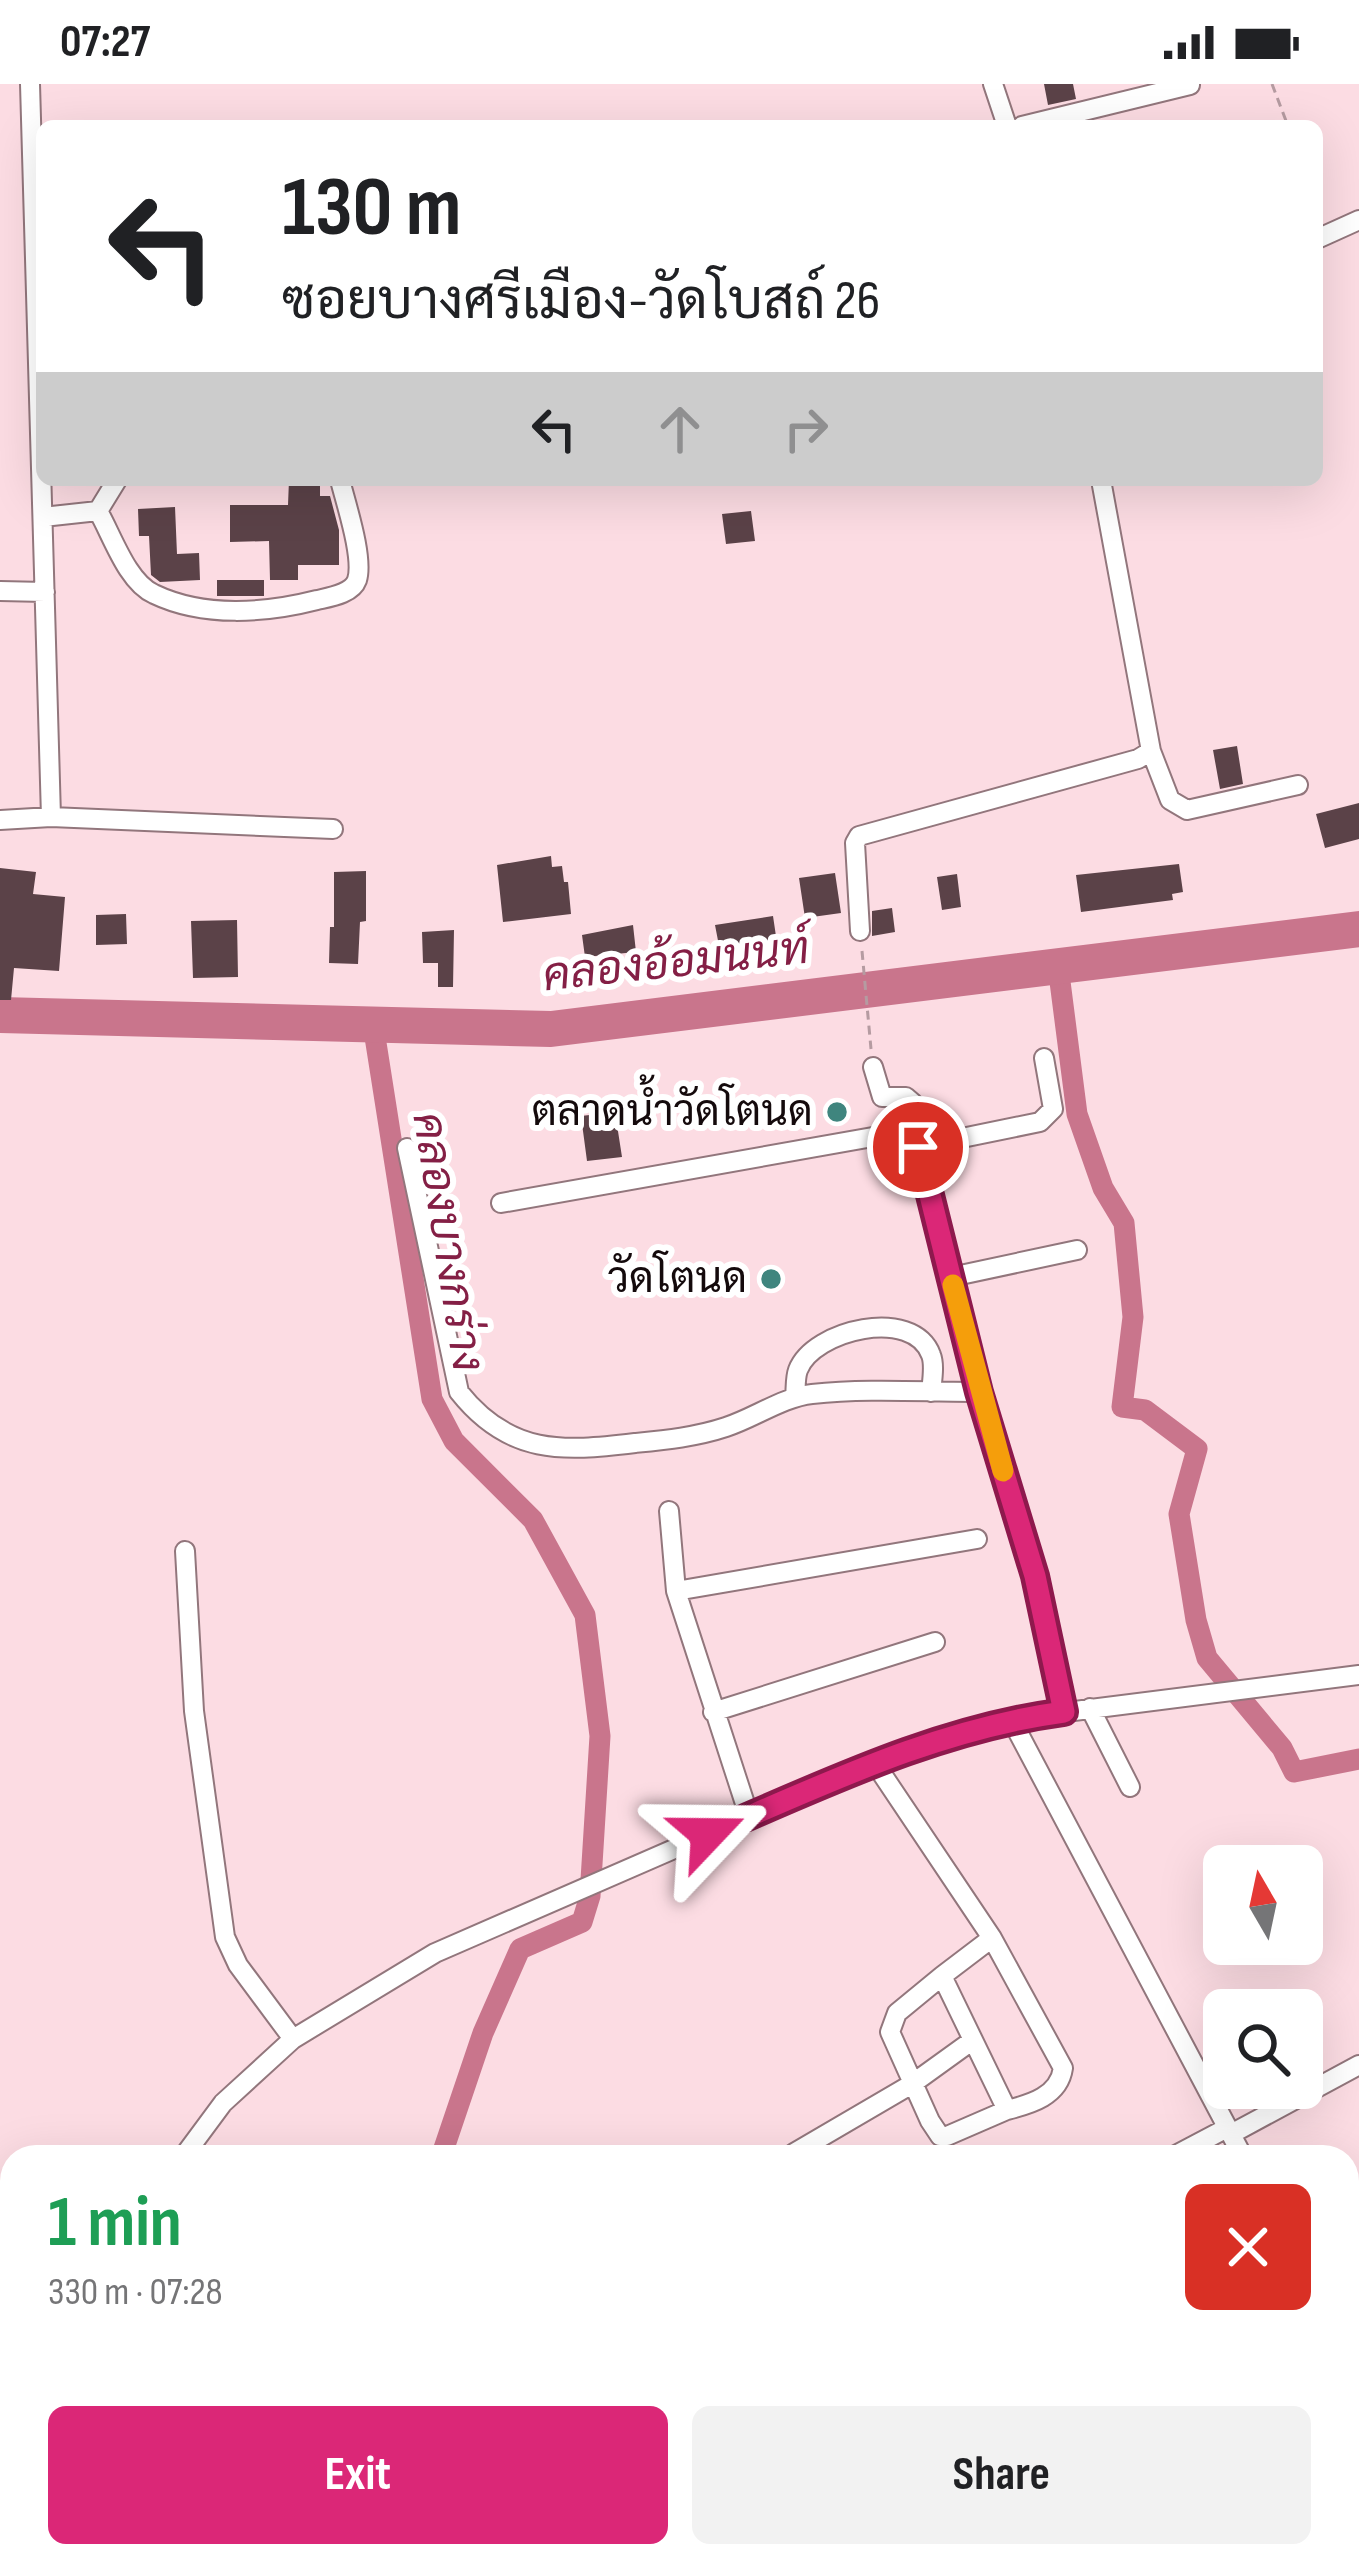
<!DOCTYPE html>
<html lang="en">
<head>
<meta charset="utf-8">
<style>
	body { margin:0; font-family:"Sofia Sans Condensed",Sarabun,sans-serif; background:#f2f2f2; color:#202124; height:100vh; display:flex; flex-direction:column; font-size:45px; white-space:nowrap }
	* { box-sizing:border-box; margin:0 }
	p { font-size:39px; color:#757577 }
	.icon { flex:none; width:66px; height:66px; fill:none; stroke:currentColor; stroke-width:2; stroke-linecap:round; stroke-linejoin:round }
	.map { position:relative; flex:1; overflow:hidden }
	.panel { position:absolute; left:0px; top:2061px; width:1359px; height:423px; display:flex; flex-direction:column; background:#fff; border-radius:36px 36px 0 0; box-shadow:0 12px 48px #0002 }
	.panel>* { flex:none }
	.top-card { position:absolute; left:36px; top:36px; width:1287px; height:366px; border-radius:18px; box-shadow:0 12px 48px #0002; background:#fff; color:#202124; overflow:hidden }
	.needle { width:78px; rotate:351deg }
	.buttons { position:absolute; left:1203px; top:1761px; display:grid; gap:24px }
	.buttons a { display:grid; place-items:center; width:120px; height:120px; border-radius:18px; background:#fff; box-shadow:0 12px 48px #0002; font-size:60px }
	.pin { position:absolute; display:grid; place-items:center; width:102px; height:102px; color:#fff; margin:-51px; border:6px solid #fff; border-radius:50%; box-shadow:0 3px 12px #0007 }
	.me { position:absolute; width:132px; margin:-66px; rotate:67deg; stroke-linejoin:round; filter:drop-shadow(0 0 9px #0008) }
	.turn { display:flex; align-items:center; gap:42px; height:252px; padding:0 48px; font-size:54px }
	.turn .icon { width:156px; height:156px; stroke-width:2.5 }
	.turn b { display:block; font-size:84px; line-height:102px }
	.lanes { display:flex; align-items:center; height:114px; padding:0 48px; background:#0003; justify-content:center; gap:60px; direction:ltr }
	.lanes .off { opacity:.35 }
	.round { display:grid; place-items:center; flex:none; width:126px; height:126px; border-radius:18px; background:#f2f2f2 }
	.summary { display:flex; align-items:center; justify-content:space-between; height:204px; padding:0 48px }
	h1 { font-size:72px; font-weight:700; line-height:90px; color:#1e9e55 }
	.button { display:flex; gap:24px; margin-top:auto; padding:24px 48px }
	.button a { flex:1; height:138px; border-radius:18px; background:#db2777; color:#fff; font-size:48px; font-weight:700; line-height:138px; text-align:center }
	.button a+a { background:#f2f2f2; color:#202124 }
	.status { display:flex; justify-content:space-between; align-items:center; height:84px; padding:0 60px; background:#fff; direction:ltr }
	.status svg { height:33px; fill:currentColor }
	.map>svg:first-child { display:block }
	.lines { fill:none; stroke-linecap:round; stroke-linejoin:round }
	.canal { stroke:#c9758c; stroke-width:21 }
	.river { stroke:#c9758c; stroke-width:36 }
	.building { fill:#5b4248 }
	.minor-casing { stroke:#92767c; stroke-width:22 }
	.major-casing { stroke:#fff; stroke-width:28 }
	.path { stroke:#b59ba1; stroke-width:3; stroke-dasharray:9 6; stroke-linecap:butt }
	.minor { stroke:#fff; stroke-width:18 }
	.major { stroke:#a2ded8; stroke-width:24 }
	.route-casing { stroke:#8e194d; stroke-width:30 }
	.route { stroke:#db2777; stroke-width:21 }
	.slow { stroke:#f59e0b; stroke-width:21 }
	.poi-dot { fill:#3f857e; stroke:#fff; stroke-width:4.5 }
	.labels { text-anchor:middle; dominant-baseline:central; stroke-width:12; stroke-linejoin:round; paint-order:stroke }
	.poi-label { font-size:42px; fill:#140a0c; stroke:#fff; text-anchor:end }
	.water-label { font-size:45px; font-style:italic; fill:#841f45; stroke:#fff }
</style>
</head>
<body>
<div class="status"><b>07:27</b><svg viewBox="0 0 49 12"><path d="M0 12V9h3v3zM5 12V6h3v6zM10 12V3h3v9zM15 12V0h3v12zM26 1h20v11H26zM47 4h2v5h-2z"/></svg></div>
<div class="map">
<svg width="1359" height="2482" viewBox="0 0 1359 2482">
	<rect width="100%" height="100%" fill="#fcdce3"/>
	<g class="lines">
		<path class="canal" d="M1058,882L1077,1030L1103,1104L1124,1139L1133,1233L1122,1323L1145,1326L1197,1365L1179,1430L1196,1536L1207,1574L1282,1664L1294,1688L1359,1675
			M373,940L432,1315L454,1357L533,1436L585,1531L600,1652L590,1812L582,1838L520,1865L483,1949L441,2073
			M355,2482L358,2472"/>
		<path class="river" d="M0,931L551,945L1359,845"/>
	</g>
	<path class="building" d="M1044,0H1073L1076,15L1048,21Z
		M289,396H320V412H330L339,446V481H298V496H270L269,457L230,458V421H288Z
		M175,423L177,470L199,469L200,496L160,498L151,491L149,452H139L138,425Z
		M751,427L755,457L726,460L722,430Z
		M217,496H264V512H217Z
		M1237,662L1243,700L1220,705L1213,666Z
		M1359,719V755L1325,764L1316,730Z
		M551,772L552,783L562,782L564,798H568L571,830L503,838L497,781Z
		M1179,780L1183,808L1172,810L1173,816L1081,828L1076,791Z
		M0,784L36,788L33,810L65,813L59,887L14,884L11,916H0Z
		M366,787V837L360,838L358,880L329,879L330,843H334V788Z
		M835,789L841,829L805,834L799,794Z
		M957,790L961,823L942,826L937,793Z
		M892,824L895,848L872,852V827Z
		M126,830L127,860L96,861V831Z
		M773,832L777,859L720,867L715,841Z
		M237,836L238,893L193,894L191,837Z
		M633,841L636,868L585,873L582,851Z
		M454,846L453,903H438V879H423L422,848Z
		M615,1028L622,1073L587,1077L581,1032Z"/>
	<g class="lines">
		<g class="minor-casing">
			<path id="minor" d="M30,0L51,733
				M993,0L1007,42
				M1022,42L1190,1
				M1317,155L1359,136
				M98,427C112,451 127,498 154,510C204,534 266,529 317,516C330,513 352,510 357,496C364,474 346,420 340,396
				M43,433L98,427L117,396
				M0,507L45,508
				M1151,667L1170,716L1187,726L1298,701
				M0,736L51,733L333,745
				M860,847L855,759L859,752L1138,675L1151,667L1101,396
				M873,983L882,1013H906L913,1019L918,1063L979,1308L1035,1492L1064,1627
				M918,1063L1040,1038L1053,1025L1044,974
				M407,1064L459,1308C509,1371 562,1368 635,1359C665,1356 696,1353 726,1343C754,1334 783,1313 812,1310C867,1304 924,1308 979,1308
				M501,1119L918,1045
				M951,1193L1077,1166
				M795,1313C796,1305 795,1294 798,1286C813,1246 913,1222 931,1271C935,1281 932,1297 931,1308
				M669,1427L676,1507L749,1732
				M185,1467L194,1627L225,1853L238,1881L293,1955
				M676,1507L977,1455
				M1090,1624L1130,1703
				M713,1628L935,1558
				M1011,1635L1243,2073
				M874,1678L992,1854L1063,1984C1059,2012 1031,2020 1007,2026L942,1892L992,1854
				M942,1892L897,1929L890,1948L930,2037L940,2052H947L1007,2026
				M1231,2050L1359,1981
				M794,2069L912,2000L973,1956
				M183,2073L223,2019L293,1955L435,1869L874,1678L1011,1635L1359,1591
				M1172,2073L1227,2044
				M0,2154L7,2387L12,2409
				M0,2463L12,2465
				M51,2472L61,2474
				M538,2472L539,2482
				M665,2472L672,2482
				M1040,2481L1041,2482
				M203,2482L205,2472"/>
		</g>
		<g class="major-casing">
			<path id="major" d="M1347,2239L1359,2232
				M1347,2291L1359,2285
				M814,2482L838,2472
				M929,2482L953,2472"/>
		</g>
		<path class="path" d="M1272,0L1288,42
			M1317,119L1322,131
			M862,867L871,965"/>
		<use href="#minor" class="minor"/>
		<use href="#major" class="major"/>
	</g>
	<g class="lines">
		<g class="route-casing">
			<path id="route" d="M708,1750C825,1700 937,1645 1064,1628L1035,1492L979,1308L918,1063"/>
		</g>
		<use href="#route" class="route"/>
		<path class="slow" d="M953,1201L1003,1387"/>
	</g>
	<g class="poi-dot">
		<circle cx="837" cy="1028" r="12"/>
		<circle cx="771" cy="1195" r="12"/>
	</g>
	<g class="labels">
		<g class="poi-label">
			<text x="813" y="1028">ตลาดน้ำวัดโตนด</text>
			<text x="747" y="1195">วัดโตนด</text>
		</g>
		<g class="water-label">
			<text transform="translate(676 879) rotate(-6)">คลองอ้อมนนท์</text>
			<text transform="translate(447 1158) rotate(81)">คลองบางกร่าง</text>
		</g>
	</g>
</svg>
<div class="buttons">
<a><svg class="needle" viewBox="-14 -14 28 28"><path d="M0-13l5 13h-10z" fill="#e53935"/><path d="M0 13l5-13h-10z" fill="#757577"/></svg></a>
<a><svg class="icon" aria-label="search" viewBox="0 0 24 24"><circle cx="10" cy="10" r="6"/><path d="M15 15l6 6"/></svg></a>
</div>
<div class="pin" style="left:918px;top:1063px;background:#d93025"><svg class="icon" aria-label="arrive" viewBox="0 0 24 24"><path d="M6 21V4h12l-3 4 3 4H6"/></svg></div>
<svg class="me" style="left:708px;top:1750px" viewBox="-20 -20 40 40"><path d="M0-17L14 15 0 8-14 15z" fill="#db2777" stroke="#fff" stroke-width="4"/></svg>
<div class="top-card">
<div class="turn"><svg class="icon" aria-label="left" viewBox="0 0 24 24"><path d="M17 20v-9H6M10 6l-5 5 5 5"/></svg><div><b>130 m</b>ซอยบางศรีเมือง-วัดโบสถ์ 26</div></div>
<div class="lanes"><svg class="icon" aria-label="left" viewBox="0 0 24 24"><path d="M17 20v-9H6M10 6l-5 5 5 5"/></svg><svg class="icon off" aria-label="ahead" viewBox="0 0 24 24"><path d="M12 20V5M6 11l6-6 6 6"/></svg><svg class="icon off" aria-label="right" viewBox="0 0 24 24"><path d="M7 20v-9h11M14 6l5 5-5 5"/></svg></div>
</div>
<section class="panel">
<div class="summary"><div><h1>1 min</h1><p>330 m · 07:28</p></div><a class="round" style="background:#d93025;color:#fff"><svg class="icon" aria-label="close" viewBox="0 0 24 24"><path d="M6 6l12 12M18 6L6 18"/></svg></a></div>
<div class="button"><a>Exit</a><a>Share</a></div>
</section>
</div>
</body>
</html>
